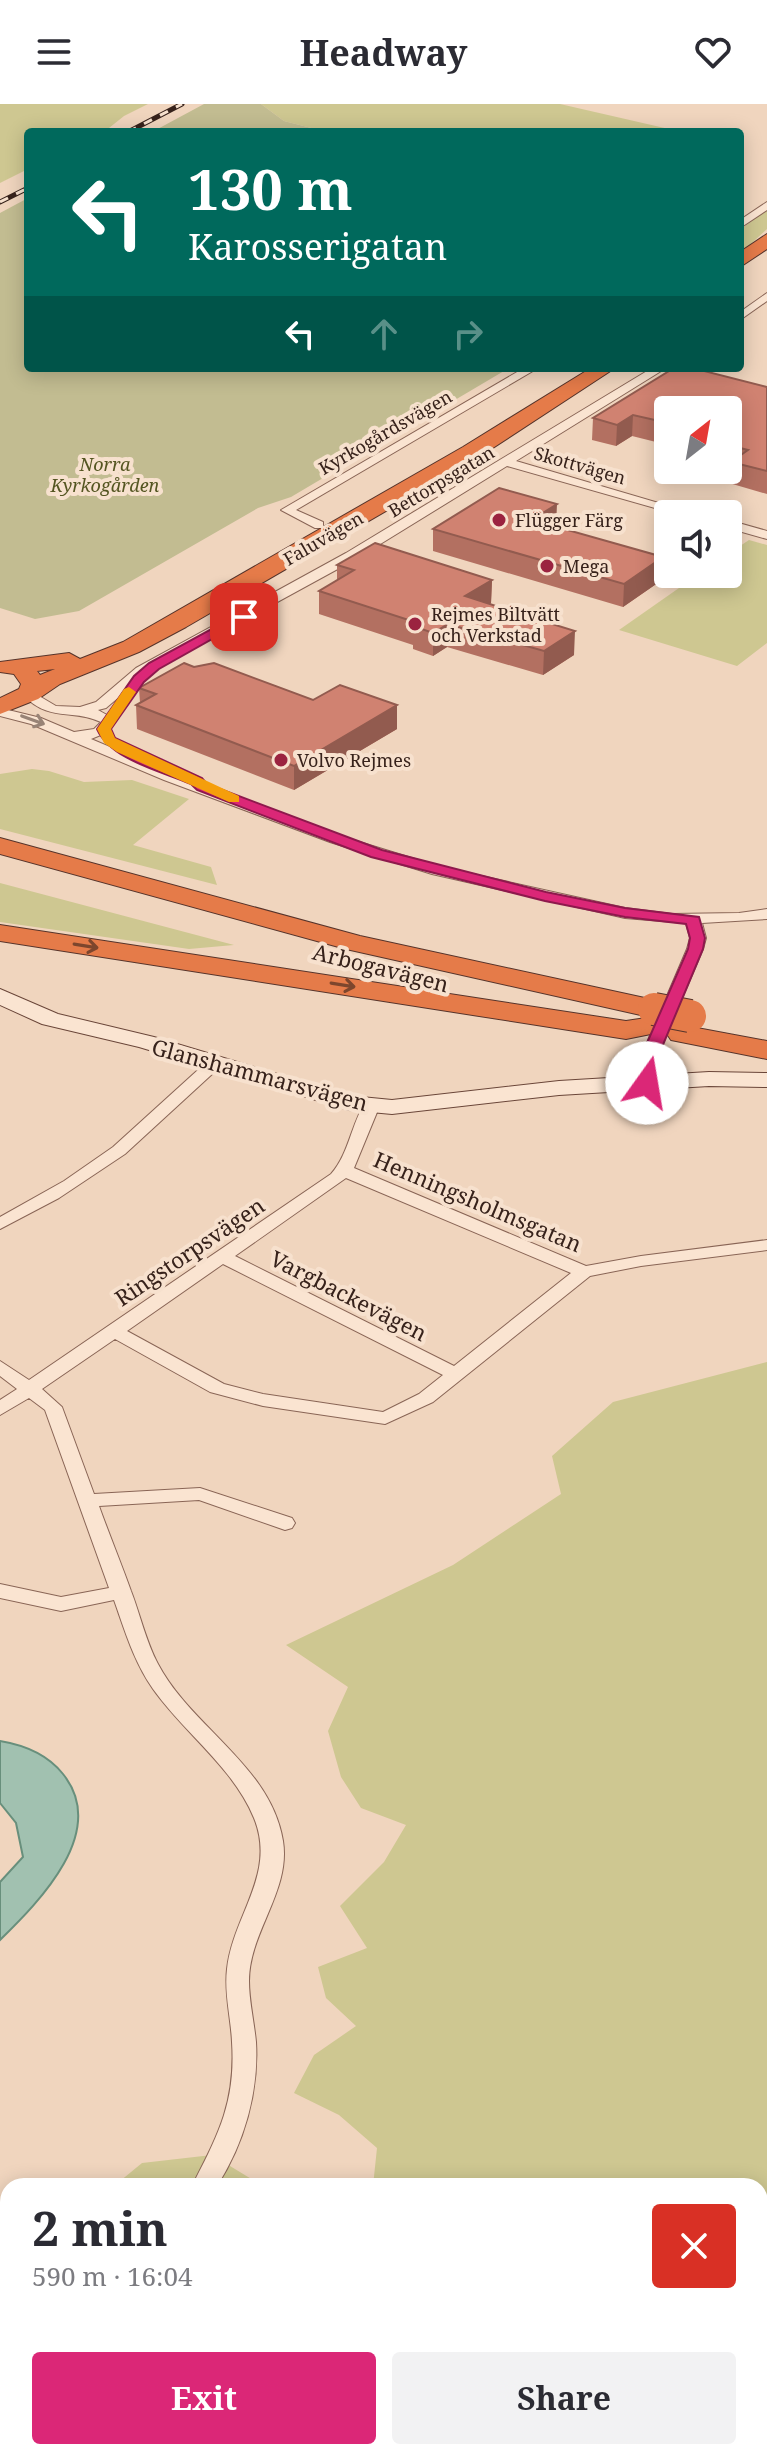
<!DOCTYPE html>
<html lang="en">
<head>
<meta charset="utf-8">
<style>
	body { margin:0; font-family:"Noto Serif",serif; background:#f2f2f3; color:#2b2b33; height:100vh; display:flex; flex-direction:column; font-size:30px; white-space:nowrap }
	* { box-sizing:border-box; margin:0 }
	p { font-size:26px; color:#7c7c81 }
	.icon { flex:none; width:44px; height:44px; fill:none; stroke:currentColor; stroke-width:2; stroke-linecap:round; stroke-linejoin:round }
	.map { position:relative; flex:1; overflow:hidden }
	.drawer { position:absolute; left:0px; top:2074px; width:768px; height:282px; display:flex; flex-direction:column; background:#fff; border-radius:24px 24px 0 0; box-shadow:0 4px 20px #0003 }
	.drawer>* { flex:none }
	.hud { position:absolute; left:24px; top:24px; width:720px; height:244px; border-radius:8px; box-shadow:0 4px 20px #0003; background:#00695c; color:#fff; overflow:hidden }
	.needle { width:52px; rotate:31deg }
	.buttons { position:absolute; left:654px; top:292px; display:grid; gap:16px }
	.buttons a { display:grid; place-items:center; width:88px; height:88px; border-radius:8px; background:#fff; box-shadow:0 4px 20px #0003; font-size:40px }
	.pin { position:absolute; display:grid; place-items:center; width:68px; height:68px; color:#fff; margin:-34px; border-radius:16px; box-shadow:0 4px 12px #0006 }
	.me { position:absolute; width:88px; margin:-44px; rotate:13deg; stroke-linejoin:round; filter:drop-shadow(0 0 6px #0008) }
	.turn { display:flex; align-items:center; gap:28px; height:168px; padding:0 32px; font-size:36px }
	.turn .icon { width:104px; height:104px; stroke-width:2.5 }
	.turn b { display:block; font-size:56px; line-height:68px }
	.lanes { display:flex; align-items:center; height:76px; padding:0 32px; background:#0003; justify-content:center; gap:40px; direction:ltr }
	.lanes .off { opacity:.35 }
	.round { display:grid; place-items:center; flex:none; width:84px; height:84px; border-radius:8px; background:#f2f2f3 }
	.summary { display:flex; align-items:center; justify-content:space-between; height:136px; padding:0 32px }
	h1 { font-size:48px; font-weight:700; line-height:60px }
	.action { display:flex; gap:16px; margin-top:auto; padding:16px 32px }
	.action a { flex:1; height:92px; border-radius:8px; background:#db2777; color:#fff; font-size:32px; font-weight:700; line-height:92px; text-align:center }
	.action a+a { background:#f2f2f3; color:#2b2b33 }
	header { display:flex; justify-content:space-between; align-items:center; height:104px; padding:0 32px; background:#fff; font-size:36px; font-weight:700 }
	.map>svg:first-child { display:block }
	.green { fill:#cec791 }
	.cemetery { fill:#c2bc91 }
	.water { fill:#a1c1b0; stroke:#688f7c; stroke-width:2 }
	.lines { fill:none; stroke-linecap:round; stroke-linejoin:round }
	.street-casing { stroke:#896556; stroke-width:2 }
	.secondary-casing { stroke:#6a4639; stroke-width:2 }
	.highway-casing { stroke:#56342b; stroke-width:2 }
	.street { fill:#fae4d1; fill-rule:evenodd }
	.secondary { fill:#fae4d1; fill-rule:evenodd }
	.highway { fill:#e57b49; fill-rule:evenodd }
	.rail-casing { stroke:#37221b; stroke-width:5 }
	.rail { stroke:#f7e1ce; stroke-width:3; stroke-dasharray:9; stroke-linecap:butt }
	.highway-bridge-casing { stroke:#56342b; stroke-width:34; stroke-linecap:butt }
	.highway-bridge { stroke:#e57b49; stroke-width:32 }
	.wall { fill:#b37061 }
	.shaded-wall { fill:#925b4f }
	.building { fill:#d08271; stroke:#925b4f; stroke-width:2 }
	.oneway { stroke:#988376 }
	.oneway2 { stroke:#7d462d }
	.route { fill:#db2777; stroke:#8e194d; stroke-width:2 }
	.slow { fill:#f59e0b }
	.poi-dot { fill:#9b2340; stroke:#f7e1ce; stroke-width:3 }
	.labels { text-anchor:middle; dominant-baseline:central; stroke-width:8; stroke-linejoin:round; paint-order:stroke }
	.far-street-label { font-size:18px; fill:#37221b; stroke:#f7e1ce }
	.far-park-label { font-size:18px; font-style:italic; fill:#545521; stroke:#f7e1ce }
	.far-poi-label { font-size:18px; fill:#37221b; stroke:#f7e1ce; text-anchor:start }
	.street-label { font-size:22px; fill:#37221b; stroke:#f7e1ce }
</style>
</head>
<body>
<header><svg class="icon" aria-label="menu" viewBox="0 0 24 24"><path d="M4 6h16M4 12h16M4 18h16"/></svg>Headway<svg class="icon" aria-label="heart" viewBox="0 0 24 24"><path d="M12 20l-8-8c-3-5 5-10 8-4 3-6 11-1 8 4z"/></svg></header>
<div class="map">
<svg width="767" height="2355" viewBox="0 0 767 2355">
	<rect width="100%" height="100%" fill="#f0d5be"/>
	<path class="green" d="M0,0H148L124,12L104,28H28V65L0,79Z
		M261,0H560L682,28H327L284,17Z
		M767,105V125L740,150V126Z
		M749,436L767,441V539L737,562L619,526L699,470H728V450Z
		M32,665L49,667L84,678L132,676L189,695L133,741L211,763L217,781L0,725V670Z
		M0,779L234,841L189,845L0,818Z
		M767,1258V2355H41L40,2348H760V2082H373L377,2044L339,2011L294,1989L314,1951L356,1922L326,1894L318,1863L367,1844L340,1802L384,1758L406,1721L361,1704L341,1673L328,1627L348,1583L286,1541L453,1461L561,1390L552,1352L613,1298Z
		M212,2051L253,2076L254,2082H114L142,2059Z"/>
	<path class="cemetery" d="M204,0H261L284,17L327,28H152Z
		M28,94V264H509L291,393L258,404L79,507L35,515L0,504V109Z"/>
	<path class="water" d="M0,1637C24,1641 48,1651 63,1670C109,1727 40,1797 0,1836V1778L23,1753L16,1719L0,1699Z"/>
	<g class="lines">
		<g class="street-casing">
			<path id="street" d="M767,98V106L740,124V116Z
				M767,189V197L740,216V208Z
				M524,264H538L296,406L323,418V424H315L281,406Z
				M652,264H666L516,357L696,410H676L507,362L356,455L146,570L106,604L98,606L116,616L108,628L91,635L174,670L340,732L441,763L625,804L672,810L739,809L767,805V815L702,819L706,834L703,845L656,955L653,983L647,984L639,979L640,955L687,845L690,834L686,819L625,814L432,770L330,738L164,676L31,620L0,612V604L41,614L74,628L94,625L101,618C70,604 50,619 22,590L29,586L56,602L80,603L96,598L136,564L346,449Z
				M728,416L767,427V435L728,424Z
				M216,953L224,958L222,961L125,1050L59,1094L0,1125V1113L64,1077L113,1043L210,955Z
				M372,996L380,1001L354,1064L586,1162L641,1152L767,1136V1146L641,1162L590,1172L433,1298L385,1320L263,1302L210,1288L115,1235L42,1285L62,1303L94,1390L200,1384L292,1414L295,1419L292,1424L285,1426L199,1396L99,1402C109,1430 121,1459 131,1487C140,1510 146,1538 158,1560C191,1623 271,1662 283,1737C291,1787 249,1828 249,1877C249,1897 254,1917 256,1938C259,1988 244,2040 217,2082H192C218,2031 236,1998 232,1938C231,1914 224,1890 227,1865C233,1811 277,1770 254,1714C233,1663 184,1629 153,1585C134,1558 125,1527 114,1496L61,1507L0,1494V1480L61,1493L109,1484L45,1306L29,1294L0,1311V1296L17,1285L0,1272V1257L29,1276L331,1070C349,1050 351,1020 366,997ZM346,1074L571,1169L454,1262L235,1152ZM223,1160L443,1271L419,1290L383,1308L263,1290L224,1280L127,1227Z
				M8,2332V2348H20L19,2355H0V2335Z"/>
		</g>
		<g class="secondary-casing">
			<path id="secondary" d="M0,885L58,910L154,933L351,992L392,996L559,977L709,968L767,969V983L709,982L559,991L392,1010L349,1006L139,943L42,920L0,901Z"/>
		</g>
		<g class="highway-casing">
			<path id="highway" d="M767,130V145L740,163V148Z
				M591,264H615L479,353L186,523L139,548L60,580L38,595L0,610V594L19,585L21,580L14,570L0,568V558L69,549L80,555L123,538L463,343ZM55,565L40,571L37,567Z
				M0,734L360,832L654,896L664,899L668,905L664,911L654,914L346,845L0,750Z
				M0,821L626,917L646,914L656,917L660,923L656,929L626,935L0,837Z
				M681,921L767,937V955L671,936L667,930L671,924Z"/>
		</g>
		<use href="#street" class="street"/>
		<use href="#secondary" class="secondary"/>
		<use href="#highway" class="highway"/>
		<g class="rail-casing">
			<path id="rail" d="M128,28L182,0
				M0,98L28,84"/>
		</g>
		<use href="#rail" class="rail"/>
		<g class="highway-bridge-casing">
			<path id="highway-bridge" d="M654,905L690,912"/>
		</g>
		<use href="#highway-bridge" class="highway-bridge"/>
	</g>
	<path class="wall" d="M707,268L767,283V390L729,379L730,363H728V306H668V341L632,332L616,342L592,336L593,314Z
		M556,423L662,476L623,503L433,447V425Z
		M337,461L492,476L491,499L490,500L529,512L574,551L543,571L447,543L433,552L413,545V541L319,510V487L337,476Z
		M194,563L313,596L397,625L294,686L137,625L136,601L140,599L139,584Z"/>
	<path class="shaded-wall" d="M633,311L632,332L616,342L617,321Z
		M557,400L556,423L532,416Z
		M663,453L662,476L623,503L624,480Z
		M492,476L491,499L465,515V492Z
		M448,520L447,543L433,552V529Z
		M575,527L574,551L543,571L544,547Z
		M397,601V625L294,686V662Z"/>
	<path class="building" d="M674,264H704L708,265L704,267L767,283V367L731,358L748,346L728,341V306H668V319L633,311L617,321L593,314Z
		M499,384L557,400L532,416L663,453L624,480L433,425Z
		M375,439L492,476L465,492L505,505L511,501L529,507L523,511L575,527L544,547L448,520L433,529L413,522L418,519L319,487L354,466L337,461Z
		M184,559L194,563L214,559L313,596L340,581L397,601L294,662L136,601L156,590L139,584Z"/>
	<defs><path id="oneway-shaft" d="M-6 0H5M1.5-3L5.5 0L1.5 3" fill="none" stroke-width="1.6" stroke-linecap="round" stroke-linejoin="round" transform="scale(2)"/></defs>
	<use class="oneway" href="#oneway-shaft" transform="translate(33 616) rotate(20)"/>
	<g class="oneway2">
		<use href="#oneway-shaft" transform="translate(86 842) rotate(9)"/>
		<use href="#oneway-shaft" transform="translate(343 881) rotate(9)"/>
	</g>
	<path class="route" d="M239,510L251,513L159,565L144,578L111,625L115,634L202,674L207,680L382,746L546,788L625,804L699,813L705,834L703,845L657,955L653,983L647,984L638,979L640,955L688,845L690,834L686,820L625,813L545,797L371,753L197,686L191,680C161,667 111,656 97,625L134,572L149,559Z"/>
	<path class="slow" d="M129,583L136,588L111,625L115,634L239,692V698H229L117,648L104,639L97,625L124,585Z"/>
	<g class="poi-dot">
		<circle cx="499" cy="416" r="8"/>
		<circle cx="547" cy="462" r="8"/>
		<circle cx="415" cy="520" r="8"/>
		<circle cx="281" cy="656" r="8"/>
	</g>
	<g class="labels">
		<g class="far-street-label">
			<text transform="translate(385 328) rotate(-30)">Kyrkogårdsvägen</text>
			<text transform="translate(580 361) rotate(16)">Skottvägen</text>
			<text transform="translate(441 377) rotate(-31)">Bettorpsgatan</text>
			<text transform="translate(323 434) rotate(-30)">Faluvägen</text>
		</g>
		<g class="far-park-label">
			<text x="105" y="360">Norra<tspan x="105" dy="21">Kyrkogården</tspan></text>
		</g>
		<g class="far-poi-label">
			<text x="515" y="416">Flügger Färg</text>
			<text x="563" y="462">Mega</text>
			<text x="431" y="510">Rejmes Biltvätt<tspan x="431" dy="21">och Verkstad</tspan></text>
			<text x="297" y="656">Volvo Rejmes</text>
		</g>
		<g class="street-label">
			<text transform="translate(381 863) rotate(14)">Arbogavägen</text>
			<text transform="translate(260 970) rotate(15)">Glanshammarsvägen</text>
			<text transform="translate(478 1097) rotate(23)">Henningsholmsgatan</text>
			<text transform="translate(189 1147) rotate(-34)">Ringstorpsvägen</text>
			<text transform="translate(349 1191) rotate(27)">Vargbackevägen</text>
		</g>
	</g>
</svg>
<div class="buttons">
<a><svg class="needle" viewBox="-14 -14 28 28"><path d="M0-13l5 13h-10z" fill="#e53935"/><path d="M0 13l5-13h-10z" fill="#7c7c81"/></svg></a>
<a><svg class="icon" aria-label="sound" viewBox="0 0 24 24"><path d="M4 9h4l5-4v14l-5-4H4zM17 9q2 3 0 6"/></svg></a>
</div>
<div class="pin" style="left:244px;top:513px;background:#d93025"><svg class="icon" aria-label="arrive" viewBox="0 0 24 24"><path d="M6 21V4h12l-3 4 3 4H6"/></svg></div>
<svg class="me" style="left:647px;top:979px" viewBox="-20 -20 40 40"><circle r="19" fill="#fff"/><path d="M0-13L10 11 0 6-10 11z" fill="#db2777"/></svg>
<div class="hud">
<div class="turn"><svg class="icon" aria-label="left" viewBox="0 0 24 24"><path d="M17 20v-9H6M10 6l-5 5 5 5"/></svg><div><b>130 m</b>Karosserigatan</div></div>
<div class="lanes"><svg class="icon" aria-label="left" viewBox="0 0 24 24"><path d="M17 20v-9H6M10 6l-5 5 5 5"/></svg><svg class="icon off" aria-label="ahead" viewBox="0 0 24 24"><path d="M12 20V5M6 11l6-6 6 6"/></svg><svg class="icon off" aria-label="right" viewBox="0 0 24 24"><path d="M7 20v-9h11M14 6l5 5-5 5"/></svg></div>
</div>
<section class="drawer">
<div class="summary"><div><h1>2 min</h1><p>590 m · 16:04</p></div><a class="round" style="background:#d93025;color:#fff"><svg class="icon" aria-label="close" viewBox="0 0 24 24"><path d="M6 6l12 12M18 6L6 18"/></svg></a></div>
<div class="action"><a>Exit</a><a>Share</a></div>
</section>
</div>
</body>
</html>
